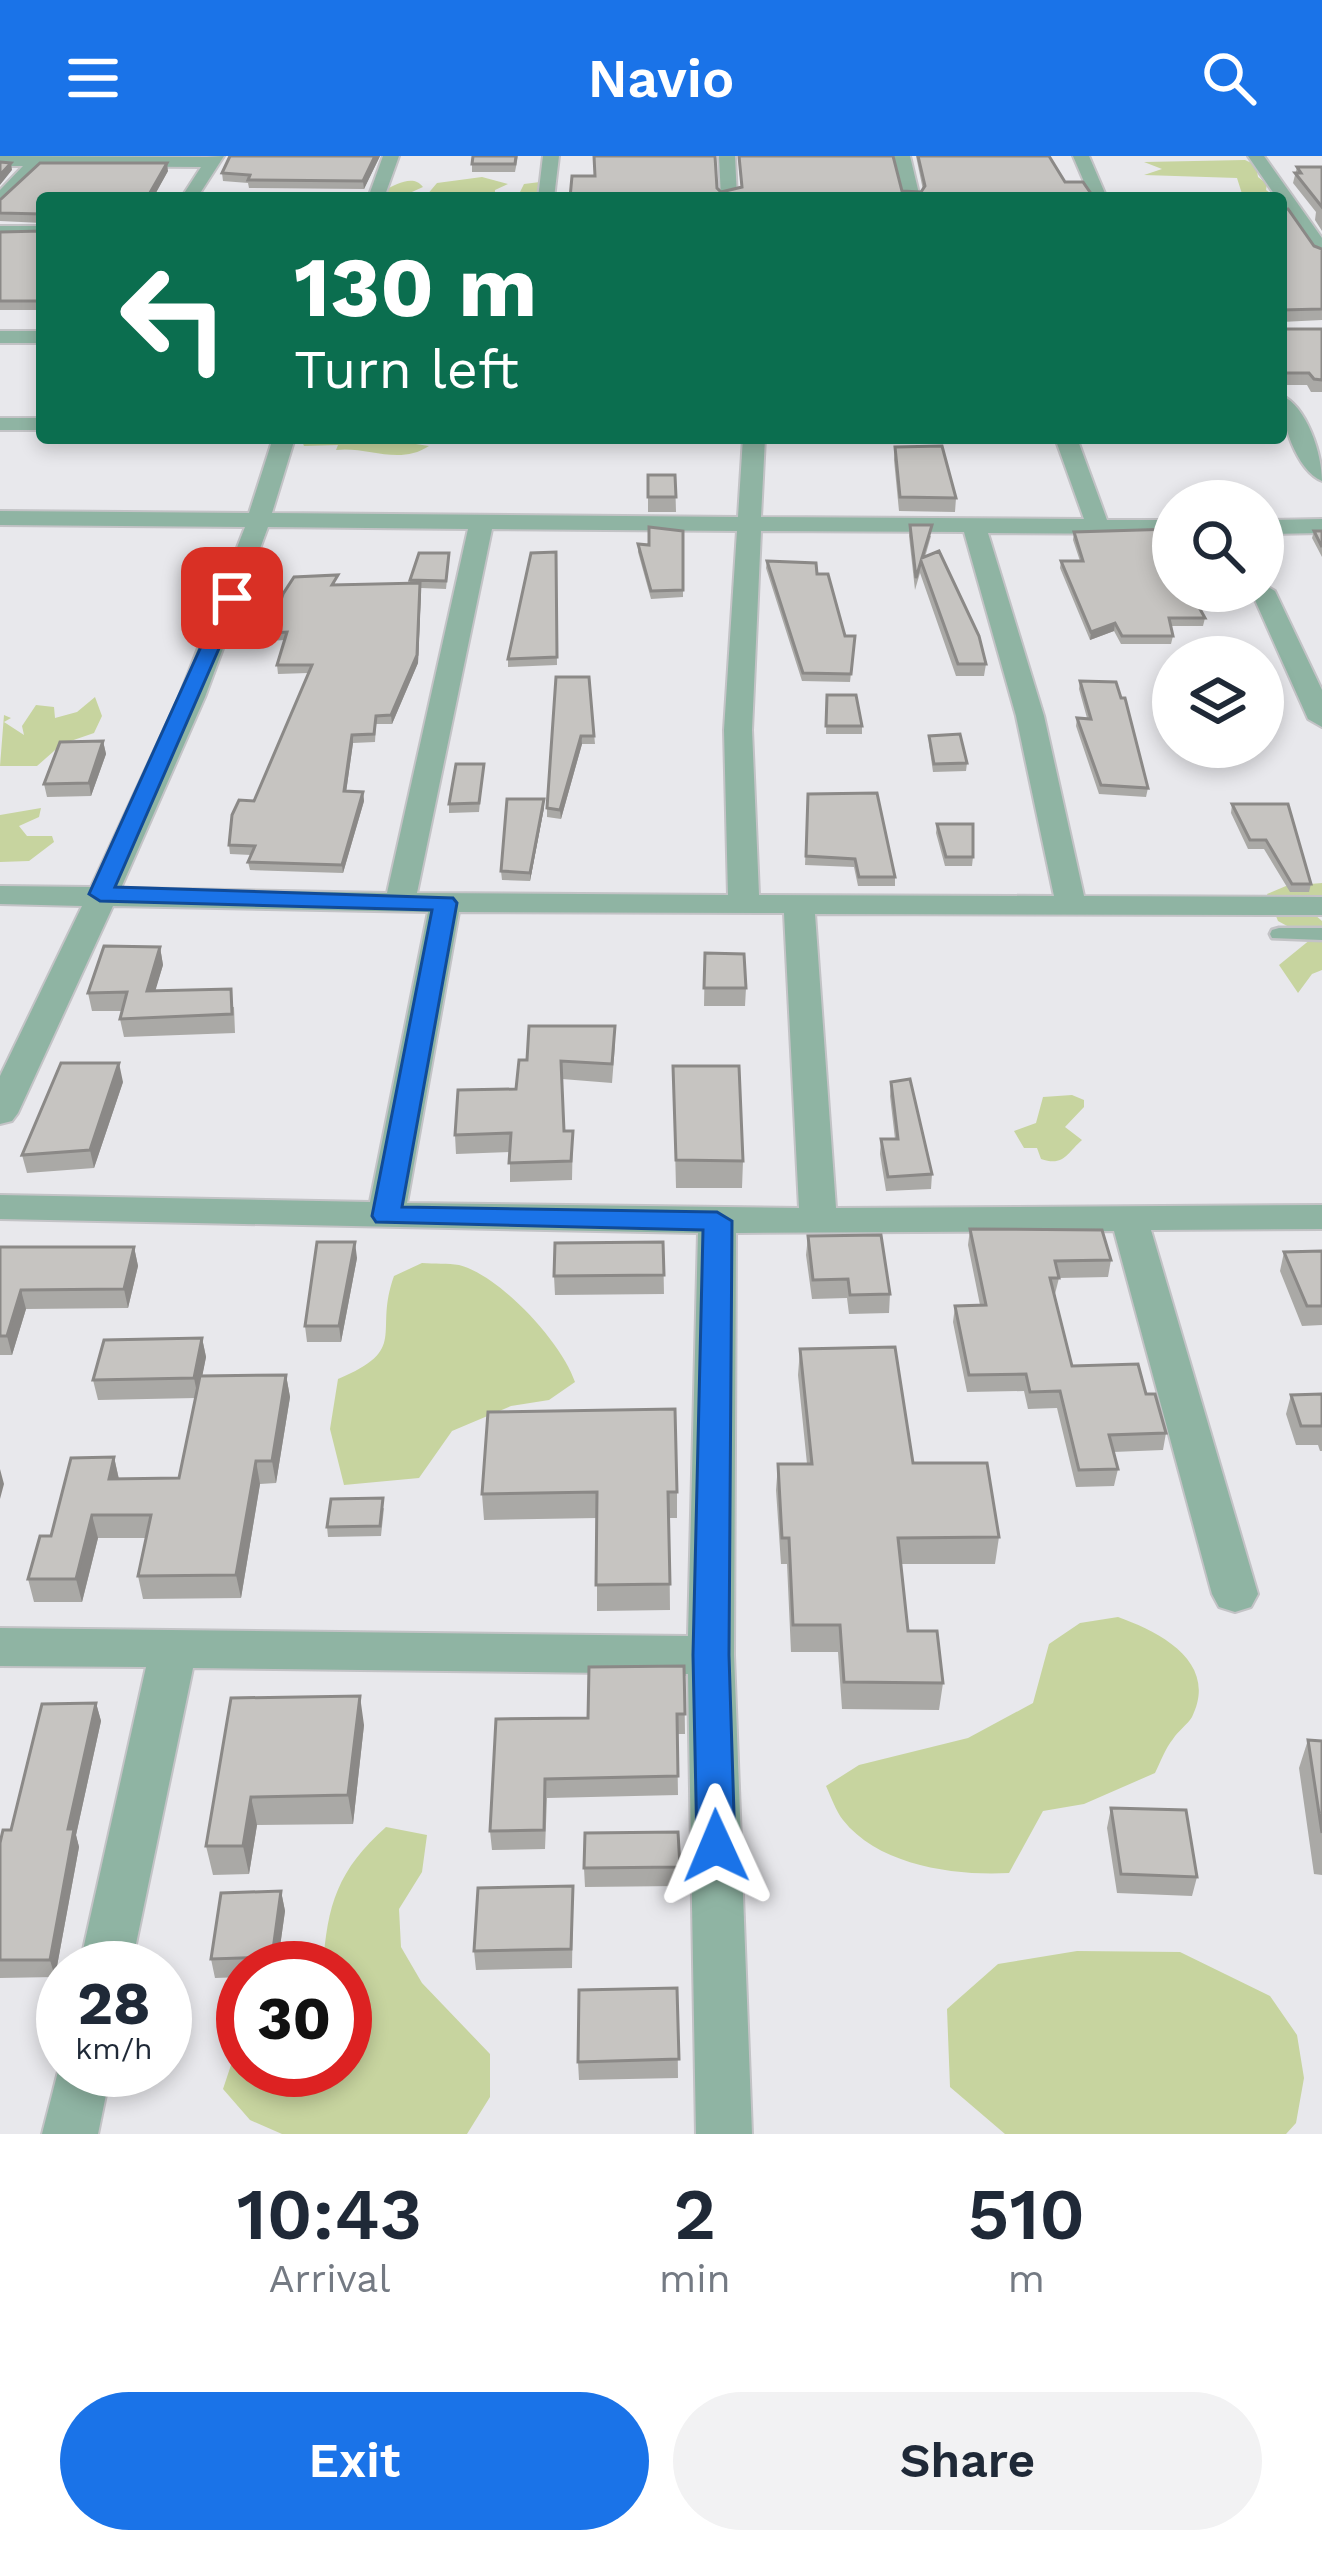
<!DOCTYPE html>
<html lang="en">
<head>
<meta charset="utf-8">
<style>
	body { margin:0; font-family:"Work Sans",sans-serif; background:#f2f2f3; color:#1f2937; height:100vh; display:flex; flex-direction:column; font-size:45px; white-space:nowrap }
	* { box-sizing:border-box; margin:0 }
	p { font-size:39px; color:#747a83 }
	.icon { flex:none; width:66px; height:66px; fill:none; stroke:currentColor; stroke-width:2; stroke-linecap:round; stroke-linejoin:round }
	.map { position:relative; height:1978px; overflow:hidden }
	.drawer { display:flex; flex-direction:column; background:#fff; flex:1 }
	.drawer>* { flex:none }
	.guide { position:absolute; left:36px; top:36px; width:1251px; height:252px; border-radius:12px; box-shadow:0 6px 18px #0003; background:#0b6e4f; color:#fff; overflow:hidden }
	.buttons { position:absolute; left:1152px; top:324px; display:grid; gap:24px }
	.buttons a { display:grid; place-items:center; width:132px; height:132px; border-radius:50%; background:#fff; box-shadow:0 6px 18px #0003; font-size:60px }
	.speed { position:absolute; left:36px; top:1785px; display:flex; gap:24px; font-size:60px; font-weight:700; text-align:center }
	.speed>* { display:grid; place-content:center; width:156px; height:156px; border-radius:50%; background:#fff; box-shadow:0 6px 18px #0003; line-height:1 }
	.speed small { font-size:30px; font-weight:400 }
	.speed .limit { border:18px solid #d22; background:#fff; color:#111 }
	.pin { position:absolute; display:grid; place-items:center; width:102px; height:102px; color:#fff; margin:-51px; border-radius:24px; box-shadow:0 6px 18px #0006 }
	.me { position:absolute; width:132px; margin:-66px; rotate:359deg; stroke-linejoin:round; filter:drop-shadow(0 0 9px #0008) }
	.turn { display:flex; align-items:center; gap:42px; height:252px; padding:0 60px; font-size:54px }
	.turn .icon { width:156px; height:156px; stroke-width:2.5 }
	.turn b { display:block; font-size:84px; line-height:102px }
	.eta { display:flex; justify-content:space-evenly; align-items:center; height:204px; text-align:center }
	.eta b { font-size:72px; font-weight:600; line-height:84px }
	.primary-button { display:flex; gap:24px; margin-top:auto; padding:24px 60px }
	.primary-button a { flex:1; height:138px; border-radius:72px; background:#1a73e8; color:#fff; font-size:48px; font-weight:600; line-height:138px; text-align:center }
	.primary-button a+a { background:#f2f2f3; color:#1f2937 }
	header { display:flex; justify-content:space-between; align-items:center; height:156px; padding:0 60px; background:#1a73e8; color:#fff; font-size:54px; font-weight:600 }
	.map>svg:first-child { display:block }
	.green { fill:#c7d49f }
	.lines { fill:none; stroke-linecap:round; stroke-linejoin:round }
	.service-casing { stroke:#c3c3c6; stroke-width:5 }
	.minor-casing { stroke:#c3c3c6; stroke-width:4 }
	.tertiary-casing { stroke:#c3c3c6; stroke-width:4 }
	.service { fill:#8fb4a3; fill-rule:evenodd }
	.minor { fill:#8fb4a3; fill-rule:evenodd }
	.tertiary { fill:#8fb4a3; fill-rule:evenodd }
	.wall { fill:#aaa9a6 }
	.shaded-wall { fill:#8b8987 }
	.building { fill:#c6c4c1; stroke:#8b8987; stroke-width:3 }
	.route { fill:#1a73e8; stroke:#114b97; stroke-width:3 }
</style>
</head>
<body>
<header><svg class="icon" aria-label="menu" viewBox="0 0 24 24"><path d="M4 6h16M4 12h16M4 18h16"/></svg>Navio<svg class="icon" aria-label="search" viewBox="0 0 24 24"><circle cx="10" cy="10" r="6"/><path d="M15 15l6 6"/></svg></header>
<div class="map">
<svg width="1322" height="1978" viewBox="0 0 1322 1978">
	<rect width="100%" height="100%" fill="#e8e8ec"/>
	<path class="green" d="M1245,4L1256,9L1258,21L1267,28L1266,34L1277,42L1243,41L1237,22L1144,19L1162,13L1144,6Z
		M482,21L508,28L495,34V40L519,38L524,28L540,26L542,38L537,42H390L385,34C396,28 414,18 423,31L403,40H426L437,27Z
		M332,282L376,286V282L429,290C399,310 367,290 336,294L338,289L304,290L302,285Z
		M95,541L102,560L94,577L62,588L37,610H0L4,559L11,562L4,566L24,579L22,570L36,549L54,551L55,562L77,556Z
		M41,652L39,661L19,670L27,680H52L54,686L29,705L0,706V659Z
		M1322,727V754L1314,758L1322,765V814L1312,818L1298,837L1279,809L1311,783L1278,765L1267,738L1286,730Z
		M1072,939L1084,944V951L1065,971L1082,984C1067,997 1064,1011 1041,1003L1037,992H1024L1014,975L1036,967L1043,941Z
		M422,1107C434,1108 448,1107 459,1109C501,1120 562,1187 575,1226L549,1244L511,1250L452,1275L419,1322L344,1329L330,1273L338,1223C410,1193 373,1178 394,1120Z
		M1118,1461C1160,1476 1219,1506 1192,1561C1187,1569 1178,1575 1173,1583C1165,1593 1161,1605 1155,1617L1084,1648L1043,1655L1009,1717C956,1720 879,1710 843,1664C836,1655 831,1641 826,1630L859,1609L968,1582L1033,1547L1049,1488L1080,1467Z
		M386,1671L427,1679L422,1716L399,1753L401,1791L422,1827L490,1898V1941L467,1978H282L250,1964L223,1933L238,1888L243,1886V1914H345V1812H323C327,1748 338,1714 386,1671Z
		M1077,1795L1180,1796L1270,1840L1297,1879L1304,1922L1296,1967L1286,1978H1005L950,1931L947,1853L998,1808Z"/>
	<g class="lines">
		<g class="service-casing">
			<path id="service" d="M1279,772H1322V784L1272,782L1270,778L1272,774Z"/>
		</g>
		<g class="minor-casing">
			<path id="minor" d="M0,0L207,1L224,0L197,42H181L201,11L40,10L0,49V34L23,10H0Z
				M383,0H399L384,42H368Z
				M543,0H559L554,42H538Z
				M719,0H735L737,42H721Z
				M894,0H910L920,42H904Z
				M1073,0H1089L1107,42H1091Z
				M1248,0H1264L1322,82V100L1316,99Z
				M0,70H42V80H0Z
				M1281,239C1307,250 1322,298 1322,325C1296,314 1281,265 1281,239Z
				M0,262H42V274H0Z
				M273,282H295L272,357L738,361L743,282H765L761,361L1084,363L1055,282H1077L1107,364H1173V378L988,377L1044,560L1084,740L1322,741V759L815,758L836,1052L1322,1049V1073L1151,1074L1258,1438L1251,1451L1235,1456L1219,1451L1212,1438L1114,1075L736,1077L734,1499L752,1978H696L688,1518L193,1512L131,1812H79L146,1511L0,1510V1472L688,1480L698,1077L0,1063V1039L370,1046L428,756L113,750L18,957L12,965L0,968V920L82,750L0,748V730L91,731L179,541L245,371L0,369V355L249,357ZM268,371L468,373L387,737L121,732L205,541ZM492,373L737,375L724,574L728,739L417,737ZM761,375L964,376L1016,560L1054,740L759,739L752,574ZM459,756L784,757L799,1052L407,1047Z
				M1322,363V377L1263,378V364Z
				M1263,428L1275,435L1322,534V571L1308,563L1251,435H1263Z
				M63,1896V1914H111L98,1978H42Z"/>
		</g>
		<g class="tertiary-casing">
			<path id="tertiary" d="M0,175H42V187H0Z"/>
		</g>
		<use href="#service" class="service"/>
		<use href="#minor" class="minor"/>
		<use href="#tertiary" class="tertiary"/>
	</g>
	<path class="wall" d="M230,0H380L364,33L249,32L248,27L223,25L222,17Z
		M518,0L515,16H472V8Z
		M738,0H893L902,35L921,36L923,34L916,0H1049L1065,26L1094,42H570L717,32L721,36L741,31Z
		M1297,11H1322V75L1315,64L1316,56L1293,27Z
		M168,15L153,42H42V67L0,65V44Z
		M1281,53L1314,90L1322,93V164L1281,166Z
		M42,75V154H0V76Z
		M1281,171L1283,173H1322V236H1311L1307,229H1281Z
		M895,291L956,342L955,356L899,355L894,304Z
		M648,319H675L676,356H648Z
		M910,369L931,380L925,401L986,508L984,520H956L920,417L915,434L909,380Z
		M683,375V441L651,443L638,396V388L649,389Z
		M1314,375H1322V401L1312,382Z
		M1074,376L1173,435H1208L1207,437L1192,438L1205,462L1203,470H1171L1173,480L1171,488H1121L1114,475L1090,484L1060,412L1061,405H1080L1073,384Z
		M556,396L557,509L508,511V503Z
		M449,405L446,433L421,432L418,507L392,568H376L375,586L353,587L346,636H363L364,645L343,717L250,714L248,706L251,699L230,698L229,689L254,645L308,517L278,518L277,509L284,484L271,485L270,477L338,427L337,428L410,427V424Z
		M767,405L817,418L845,480H855L850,526L802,525L766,412Z
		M589,521L595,588H582L561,663L547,661V652Z
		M1080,525L1148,632L1146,641L1099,638L1076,570L1077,562H1087L1079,533Z
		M827,539L862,570V578H826Z
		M929,580L967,607L966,615L933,616L929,588Z
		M103,585L106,598L91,640L47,641L44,628Z
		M484,608L479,656L449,657V648Z
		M808,638L895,721V730H858L854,711L805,709Z
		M544,643V652L530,725L502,724L501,715Z
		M1232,648L1311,728L1309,736H1290L1264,693H1248L1231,657Z
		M937,668L973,701L972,710H945L936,677Z
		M160,791L163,809L155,834L234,851L235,877L124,881L120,863L122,855H92L88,837Z
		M705,797L746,832L745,850H704Z
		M615,889L612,927L562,923L564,975H573L572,1024L510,1026V996L456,998L455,979L516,933L527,904Z
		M673,910L743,1005L742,1032H676Z
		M123,926L94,1012L27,1017L22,999Z
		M891,926L932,1018L931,1033L886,1035L880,998L881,983H895L890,940Z
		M970,1073L1111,1104L1108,1121L1059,1122L1055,1138L1072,1210L1146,1238L1166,1277L1163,1294L1113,1296L1118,1313L1114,1330L1076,1331L1057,1252L1028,1253L1024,1235L967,1236L953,1166L955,1150L980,1149L968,1089Z
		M808,1080L890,1138L889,1157L849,1158L847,1142L812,1143L806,1099Z
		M663,1086L664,1138L555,1139L554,1120Z
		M0,1091H134L138,1110L128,1152L26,1153L12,1199H0Z
		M1322,1095V1169L1302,1170L1280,1115L1284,1096Z
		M357,1102L341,1186H307L305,1170Z
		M202,1182L206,1201L202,1220L286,1219L290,1241L276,1327L260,1328L241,1442L143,1443L138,1420L146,1382H98L82,1446H34L28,1423L51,1380L114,1301L119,1323L179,1322L196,1242L98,1244L93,1224Z
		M800,1193L913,1307L999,1381L995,1408H901L908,1475L943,1527L939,1554L842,1553L838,1496H791L787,1408H781L776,1334L778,1308H807L798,1219Z
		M1322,1238V1295H1320L1318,1289H1296L1286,1258L1291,1239Z
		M677,1336V1362H669L670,1454L597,1455V1362L484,1364L482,1338Z
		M384,1352L381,1380L328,1381L327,1371Z
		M684,1510L685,1578H677L678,1639L547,1642L545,1693L492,1694L490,1675L588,1562Z
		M231,1542L364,1569L353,1668L257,1669L249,1718L213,1719L206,1690Z
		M96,1547L101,1565L76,1679L79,1691L55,1821L0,1822V1687L11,1674Z
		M1308,1584L1322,1585V1719L1314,1718L1299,1612Z
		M1111,1652L1197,1721L1192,1740L1117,1737L1107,1672Z
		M680,1711L679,1730L585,1731L584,1712Z
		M281,1735L285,1755L277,1812H243V1821L215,1822L211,1803Z
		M573,1749L572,1812L476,1814L474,1795Z
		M677,1832L678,1922L579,1924L578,1906Z"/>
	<path class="shaded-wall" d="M375,0H380L364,33L363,25Z
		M11,7L12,14L0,29V19Z
		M167,7L168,15L153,42H147Z
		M421,435L418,507L392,568L391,559Z
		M1115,467L1114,475L1090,484L1091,476Z
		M352,579L353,587L345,644L344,635Z
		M581,580L582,588L561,663L560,654Z
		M103,585L106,598L91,640L89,627Z
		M363,636L364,645L343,717L342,709Z
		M544,643V652L530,725V717Z
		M160,791L163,809L150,853L147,835Z
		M119,907L123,926L94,1012L90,994Z
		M355,1086L357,1102L341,1186L339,1170Z
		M134,1091L138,1110L128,1152L124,1133Z
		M21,1134L26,1153L12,1199L7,1180Z
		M202,1182L206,1201L198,1242L194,1222Z
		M286,1219L290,1241L276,1327L272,1305Z
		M114,1301L119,1324L109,1323Z
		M256,1305L260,1328L241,1442L236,1419Z
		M0,1313L4,1328L0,1343Z
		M92,1359L98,1382L82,1446L76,1423Z
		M360,1540L364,1569L353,1668L348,1639Z
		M96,1547L101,1565L76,1679L79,1691L55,1821L50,1804L68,1673Z
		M251,1641L257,1669L249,1718L243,1690Z
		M281,1735L285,1755L277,1812H275L272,1801Z"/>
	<path class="building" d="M230,0H375L363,25L248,24L250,19L222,17Z
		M473,0H516L515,8H472Z
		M594,0H715L717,32L721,36L742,31L739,0H893L902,35L921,36L925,30L918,0H1049L1065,26H1083L1094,42H570L572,20H595Z
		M0,6L11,7L0,19Z
		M40,7H167L147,42H42V58L0,57V44Z
		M1297,11H1322V51L1295,17H1301Z
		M1281,53H1288L1314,90L1322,93V153L1281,154Z
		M42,75V145H0V76Z
		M1281,171L1283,173H1322V224L1314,223L1309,217H1281Z
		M942,290L956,342L900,341L895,291Z
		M648,319H675L676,341H648Z
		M910,369H932L922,402L939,395L979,480L986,508H958L921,405L916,422Z
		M649,371L683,375V434L651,435L638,388L649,389Z
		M1173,373V435H1190L1205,462H1169L1173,480H1122L1115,467L1091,476L1061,405H1083L1074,376Z
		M1314,375H1322V391Z
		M556,396L557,501L508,503L531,397Z
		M419,397H449L446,425L410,424Z
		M767,405L816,407L817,418H828L845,480H855L851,518L803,517Z
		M338,419L332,429L420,427L417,499L391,559L376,560L374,578L352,579L344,635L363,636L342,709L248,706L255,690L229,689L232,659L239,644L254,645L312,509H277L287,476L270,477L283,438L294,421Z
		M556,521H589L594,580H581L560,654L547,652Z
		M1080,525L1116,526L1121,542H1125L1148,632L1101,629L1077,562L1091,563Z
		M827,539H856L862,570H826Z
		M960,578L967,607L934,608L929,580Z
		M103,585L89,627L44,628L60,586Z
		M456,608H484L479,647L449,648Z
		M877,637L895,721H859L855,703L806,700L808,638Z
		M507,643H544L530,717L501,715Z
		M1232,648H1288L1311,728H1292L1266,684H1250Z
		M937,668H973V701H946Z
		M104,790L160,791L147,835L231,833L232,858L120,863L127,836L88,837Z
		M705,797L744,798L746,832H704Z
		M529,870H615L612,908L561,905L564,975H573L571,1005L509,1007L511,977L455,979L458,934L516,933L519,904H527Z
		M61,907H119L90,994L22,999Z
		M673,910H739L743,1005L676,1004Z
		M910,923L932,1018L888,1021L881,983H898L891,926Z
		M970,1073L1102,1074L1111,1104L1055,1105L1059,1122H1050L1072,1210L1138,1208L1146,1238H1155L1166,1277L1109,1279L1118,1313L1079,1314L1060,1235L1030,1236L1026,1218L969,1219L955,1150L986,1149Z
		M881,1079L890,1138L850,1139L848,1123L813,1124L808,1080Z
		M317,1086H355L339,1170H305Z
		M663,1086L664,1119L554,1120L555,1087Z
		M0,1091H134L124,1133L21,1134L7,1180H0Z
		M1322,1095V1150H1307L1284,1096Z
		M202,1182L194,1222L93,1224L104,1184Z
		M895,1191L913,1307H987L999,1381L898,1382L908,1475H937L943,1527L844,1526L840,1469H793L789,1382H782L778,1308H812L800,1193Z
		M286,1219L272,1305H256L236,1419L138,1420L151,1359H92L76,1423H28L40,1380H51L71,1302L114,1301L109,1323L179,1322L200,1220Z
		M1322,1238V1270H1301L1291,1239Z
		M675,1253L677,1336H668L670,1428L596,1429L597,1336L482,1338L488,1256Z
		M383,1342L380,1370L327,1371L331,1343Z
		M684,1510L685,1558H677L678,1620L545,1623L544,1674L490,1675L496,1563L588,1562L589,1511Z
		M360,1540L348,1639L251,1641L243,1690H206L231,1542Z
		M96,1547L68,1673H74L50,1804H0V1687L3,1674H11L42,1548Z
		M1308,1584L1322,1585V1677Z
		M1111,1652L1186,1654L1197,1721L1121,1718Z
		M678,1676L680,1711L584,1712L585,1677Z
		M573,1730L571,1793L474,1795L478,1732Z
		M281,1735L272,1801L211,1803L221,1737Z
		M677,1832L679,1903L578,1906L579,1834Z"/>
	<path class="route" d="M232,437L241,442L115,731L453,742L457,747L402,1051L717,1056L732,1065L729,1499L735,1690L730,1702L716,1707L703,1702L697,1690L693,1499L703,1074L376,1066L372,1060L432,754L100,745L89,738L223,442Z"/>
</svg>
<div class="buttons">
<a><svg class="icon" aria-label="search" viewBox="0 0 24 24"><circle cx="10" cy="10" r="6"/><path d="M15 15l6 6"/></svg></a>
<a><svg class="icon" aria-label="layers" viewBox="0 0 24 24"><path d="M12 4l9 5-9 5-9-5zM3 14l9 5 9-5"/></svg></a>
</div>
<div class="speed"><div>28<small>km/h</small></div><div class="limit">30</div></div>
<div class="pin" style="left:232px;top:442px;background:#d93025"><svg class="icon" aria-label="arrive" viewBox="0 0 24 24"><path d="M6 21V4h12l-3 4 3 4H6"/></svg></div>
<svg class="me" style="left:716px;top:1690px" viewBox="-20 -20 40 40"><path d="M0-17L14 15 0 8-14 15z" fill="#1a73e8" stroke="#fff" stroke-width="4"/></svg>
<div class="guide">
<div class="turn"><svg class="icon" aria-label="left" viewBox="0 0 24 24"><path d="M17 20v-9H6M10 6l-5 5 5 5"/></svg><div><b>130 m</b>Turn left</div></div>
</div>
</div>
<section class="drawer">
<div class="eta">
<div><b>10:43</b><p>Arrival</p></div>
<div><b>2</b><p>min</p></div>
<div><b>510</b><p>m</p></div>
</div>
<div class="primary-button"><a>Exit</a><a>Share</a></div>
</section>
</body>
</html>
